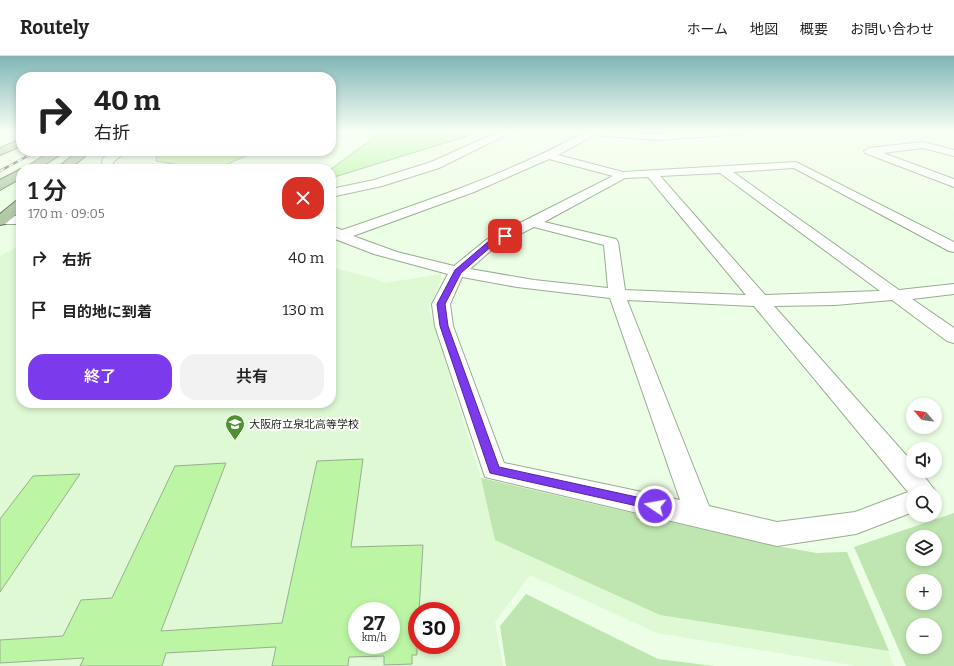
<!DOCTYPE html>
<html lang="ja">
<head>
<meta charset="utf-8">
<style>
	body { margin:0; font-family:Bitter,"Noto Sans JP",serif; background:#f2f2f2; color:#222; height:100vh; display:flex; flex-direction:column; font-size:15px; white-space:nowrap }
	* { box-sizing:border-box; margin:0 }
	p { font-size:13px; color:#767676 }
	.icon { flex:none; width:22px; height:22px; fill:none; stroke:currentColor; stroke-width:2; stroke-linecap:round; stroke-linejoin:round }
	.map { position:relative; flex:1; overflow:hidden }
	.drawer { position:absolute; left:16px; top:108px; width:320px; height:244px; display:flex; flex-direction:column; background:#fff; border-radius:16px; box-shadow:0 2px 6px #0003 }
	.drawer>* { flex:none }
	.guide { position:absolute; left:16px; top:16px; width:320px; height:84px; border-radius:16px; box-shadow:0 2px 6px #0003; background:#fff; color:#222; overflow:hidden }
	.needle { width:26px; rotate:298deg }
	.controls { position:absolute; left:906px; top:342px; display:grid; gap:8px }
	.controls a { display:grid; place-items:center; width:36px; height:36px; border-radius:50%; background:#fff; box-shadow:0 2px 6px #0003; font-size:20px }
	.speed { position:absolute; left:348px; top:546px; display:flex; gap:8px; font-size:20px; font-weight:700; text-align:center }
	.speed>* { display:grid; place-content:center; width:52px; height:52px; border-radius:50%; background:#fff; box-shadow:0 2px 6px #0003; line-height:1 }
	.speed small { font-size:10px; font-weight:400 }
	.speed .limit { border:6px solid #d22; background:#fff; color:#111 }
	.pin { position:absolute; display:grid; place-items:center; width:34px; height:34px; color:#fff; margin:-17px; border-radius:8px; box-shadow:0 2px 6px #0006 }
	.me { position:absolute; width:44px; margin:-22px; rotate:282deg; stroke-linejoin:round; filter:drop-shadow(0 0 3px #0008) }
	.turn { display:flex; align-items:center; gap:14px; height:84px; padding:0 12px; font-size:18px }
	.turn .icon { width:52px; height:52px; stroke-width:2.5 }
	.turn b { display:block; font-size:28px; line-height:34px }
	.round { display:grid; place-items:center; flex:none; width:42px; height:42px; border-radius:16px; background:#f2f2f2 }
	.headline { display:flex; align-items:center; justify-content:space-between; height:68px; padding:0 12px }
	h1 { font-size:24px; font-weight:600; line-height:30px }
	.button { display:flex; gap:8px; margin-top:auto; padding:8px 12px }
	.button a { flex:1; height:46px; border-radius:16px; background:#7c3aed; color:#fff; font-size:16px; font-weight:600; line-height:46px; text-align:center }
	.button a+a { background:#f2f2f2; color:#222 }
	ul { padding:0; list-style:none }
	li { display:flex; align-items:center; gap:12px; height:52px; padding:0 12px }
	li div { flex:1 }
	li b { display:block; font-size:15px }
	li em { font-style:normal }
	header { display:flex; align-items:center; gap:24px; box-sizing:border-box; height:56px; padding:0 20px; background:#fff; border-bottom:1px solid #e0e0e0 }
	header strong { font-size:19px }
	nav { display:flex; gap:22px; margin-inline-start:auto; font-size:14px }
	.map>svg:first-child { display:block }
	.built { fill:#def9d4; fill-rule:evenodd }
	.green { fill:#bfe5b0; fill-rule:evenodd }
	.building { fill:#bcf6a4; stroke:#99ad91; fill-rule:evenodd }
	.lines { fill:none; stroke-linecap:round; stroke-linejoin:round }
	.minor-casing { stroke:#98ac90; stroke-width:2 }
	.tertiary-casing { stroke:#98ac90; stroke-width:2 }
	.primary-casing { stroke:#5b784f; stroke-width:2 }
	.minor { fill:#fff; fill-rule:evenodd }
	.tertiary { fill:#fff; fill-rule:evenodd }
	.primary { fill:#b1c8a7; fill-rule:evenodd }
	.rail-casing { stroke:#444d40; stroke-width:2.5 }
	.rail { stroke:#fff; stroke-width:1.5; stroke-dasharray:5; stroke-linecap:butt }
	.route { fill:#7c3aed; stroke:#51269a }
	.labels { text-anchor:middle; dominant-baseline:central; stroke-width:4; stroke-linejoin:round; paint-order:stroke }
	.poi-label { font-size:11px; fill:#1d251a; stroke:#fff; text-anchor:start }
</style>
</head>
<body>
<header>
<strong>Routely</strong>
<nav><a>ホーム</a><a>地図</a><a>概要</a><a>お問い合わせ</a></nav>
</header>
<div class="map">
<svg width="954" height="610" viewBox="0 0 954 610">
	<rect width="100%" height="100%" fill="#edfee6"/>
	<path class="built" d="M21,189V347H331V211L373,222L385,227L441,218V223L429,253L481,422L761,487L816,497L847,496L894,610H857L657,577L530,519L495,566L503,610H0V200ZM357,555H391V589H357ZM417,555H451V589H417Z"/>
	<path class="green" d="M481,422L761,487L816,497L847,496L889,595L660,559L495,484Z
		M954,457V610H906L854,491ZM913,481H935V503H913ZM913,525H935V547H913ZM913,569H935V591H913Z
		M526,538L658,603L714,610H506L500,570Z"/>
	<path class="building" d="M383,75H471V79L331,122V113Z
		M157,95H258L215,113H203L156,105Z
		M363,403L351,491L423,489L419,555H417V599H412V608L384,609V600L349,601L348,610H272L276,591L166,597L162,610H80L84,602L0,607V584L63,580L81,544L112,542L175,410L226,407L161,575L282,567L317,405ZM357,555H391V589H357Z
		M80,418L0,536V463L33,420Z"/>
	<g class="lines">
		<g class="minor-casing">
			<path id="minor" d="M587,75L657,78L701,75H746L741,78L657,84L594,79L558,99L623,116L796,106L954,186V196L949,195L794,112L733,116L899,234L954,228V238L912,243L954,272V287L947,285L892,244L835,249L774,250L913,407V415H920L937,437L935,441V437H913V456L856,478L777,490L485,421L435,270L432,248L448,218L374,198L335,183L331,180V170L342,174C426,145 509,118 587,75ZM549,103L613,120L486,184L454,210L397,196L353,180L474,136ZM720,117L880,235L765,239L660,120ZM648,121L746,239L625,234L618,186L616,183L544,166L625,122ZM534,171L604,189L608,232L534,224L470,213L496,190ZM462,221L517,231L610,242L680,444L504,407L453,270L450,248ZM627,244L754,250L908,436L855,456L777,466L709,450Z
				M923,86L954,94V100L923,92L883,97L954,123V131L865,97L864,95L869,92Z"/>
		</g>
		<g class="tertiary-casing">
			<path id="tertiary" d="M500,75H514L439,112L382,130L331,141V133L374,124L431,106Z
				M114,95H127L113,106V113H101L103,102Z
				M0,160H21V168H0Z"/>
		</g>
		<g class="primary-casing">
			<path id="primary" d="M21,83V90L0,99V92Z
				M52,95H66L38,113H23Z
				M78,95H91L70,113H56Z
				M21,113V122L0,134V124Z
				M21,144V155L5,168L0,169V158L16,145Z"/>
		</g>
		<use href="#minor" class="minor"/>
		<use href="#tertiary" class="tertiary"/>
		<use href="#primary" class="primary"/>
		<g class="rail-casing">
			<path id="rail" d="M0,115L37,95"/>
		</g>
		<use href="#rail" class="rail"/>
	</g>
	<linearGradient id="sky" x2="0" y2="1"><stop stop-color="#7fb5b5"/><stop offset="0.47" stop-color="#f7fff4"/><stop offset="1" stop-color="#f7fff4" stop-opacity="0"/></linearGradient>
	<rect width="954" height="160" fill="url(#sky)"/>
	<path class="route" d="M505,178L507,179V181L494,188L461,217L445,248L448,270L499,411L655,445L660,446L661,450L660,453L655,454L490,417L440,270L437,248L455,214L489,185Z"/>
	<defs>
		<g id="school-pin" transform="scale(1)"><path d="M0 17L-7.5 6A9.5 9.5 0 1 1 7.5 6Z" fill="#519032" stroke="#fff"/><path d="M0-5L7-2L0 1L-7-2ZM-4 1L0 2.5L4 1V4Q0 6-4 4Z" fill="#fff"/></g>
	</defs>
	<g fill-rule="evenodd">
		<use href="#school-pin" x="235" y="368"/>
	</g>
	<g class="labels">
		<g class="poi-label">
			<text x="249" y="368">大阪府立泉北高等学校</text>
		</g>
	</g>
</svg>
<div class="controls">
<a><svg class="needle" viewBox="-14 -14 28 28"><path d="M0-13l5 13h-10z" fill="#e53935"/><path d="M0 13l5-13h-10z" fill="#767676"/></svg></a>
<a><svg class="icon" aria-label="sound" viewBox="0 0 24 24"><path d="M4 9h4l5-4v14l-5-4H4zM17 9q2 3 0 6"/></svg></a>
<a><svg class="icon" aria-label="search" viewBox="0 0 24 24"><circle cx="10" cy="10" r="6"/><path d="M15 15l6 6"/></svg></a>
<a><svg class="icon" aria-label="layers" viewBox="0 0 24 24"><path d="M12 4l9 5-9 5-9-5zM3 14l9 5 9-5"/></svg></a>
<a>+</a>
<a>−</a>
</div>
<div class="speed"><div>27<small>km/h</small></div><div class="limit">30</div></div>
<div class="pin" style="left:505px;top:180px;background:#d93025"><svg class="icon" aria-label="arrive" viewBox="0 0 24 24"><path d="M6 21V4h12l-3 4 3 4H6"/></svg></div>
<svg class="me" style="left:655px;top:450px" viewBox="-20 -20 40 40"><circle r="17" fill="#7c3aed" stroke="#fff" stroke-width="3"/><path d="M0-11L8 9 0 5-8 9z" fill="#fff"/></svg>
<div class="guide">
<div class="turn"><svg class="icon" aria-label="right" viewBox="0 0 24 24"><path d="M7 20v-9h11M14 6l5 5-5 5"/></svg><div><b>40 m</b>右折</div></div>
</div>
<section class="drawer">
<div class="headline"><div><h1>1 分</h1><p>170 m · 09:05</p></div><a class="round" style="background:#d93025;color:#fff"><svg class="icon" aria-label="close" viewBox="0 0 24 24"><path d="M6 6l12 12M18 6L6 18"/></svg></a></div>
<ul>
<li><svg class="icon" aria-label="right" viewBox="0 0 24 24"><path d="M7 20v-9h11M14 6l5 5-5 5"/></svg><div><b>右折</b></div><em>40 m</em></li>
<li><svg class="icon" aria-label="arrive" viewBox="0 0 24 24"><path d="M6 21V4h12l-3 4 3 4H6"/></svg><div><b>目的地に到着</b></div><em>130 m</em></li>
</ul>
<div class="button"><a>終了</a><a>共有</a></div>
</section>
</div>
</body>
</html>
